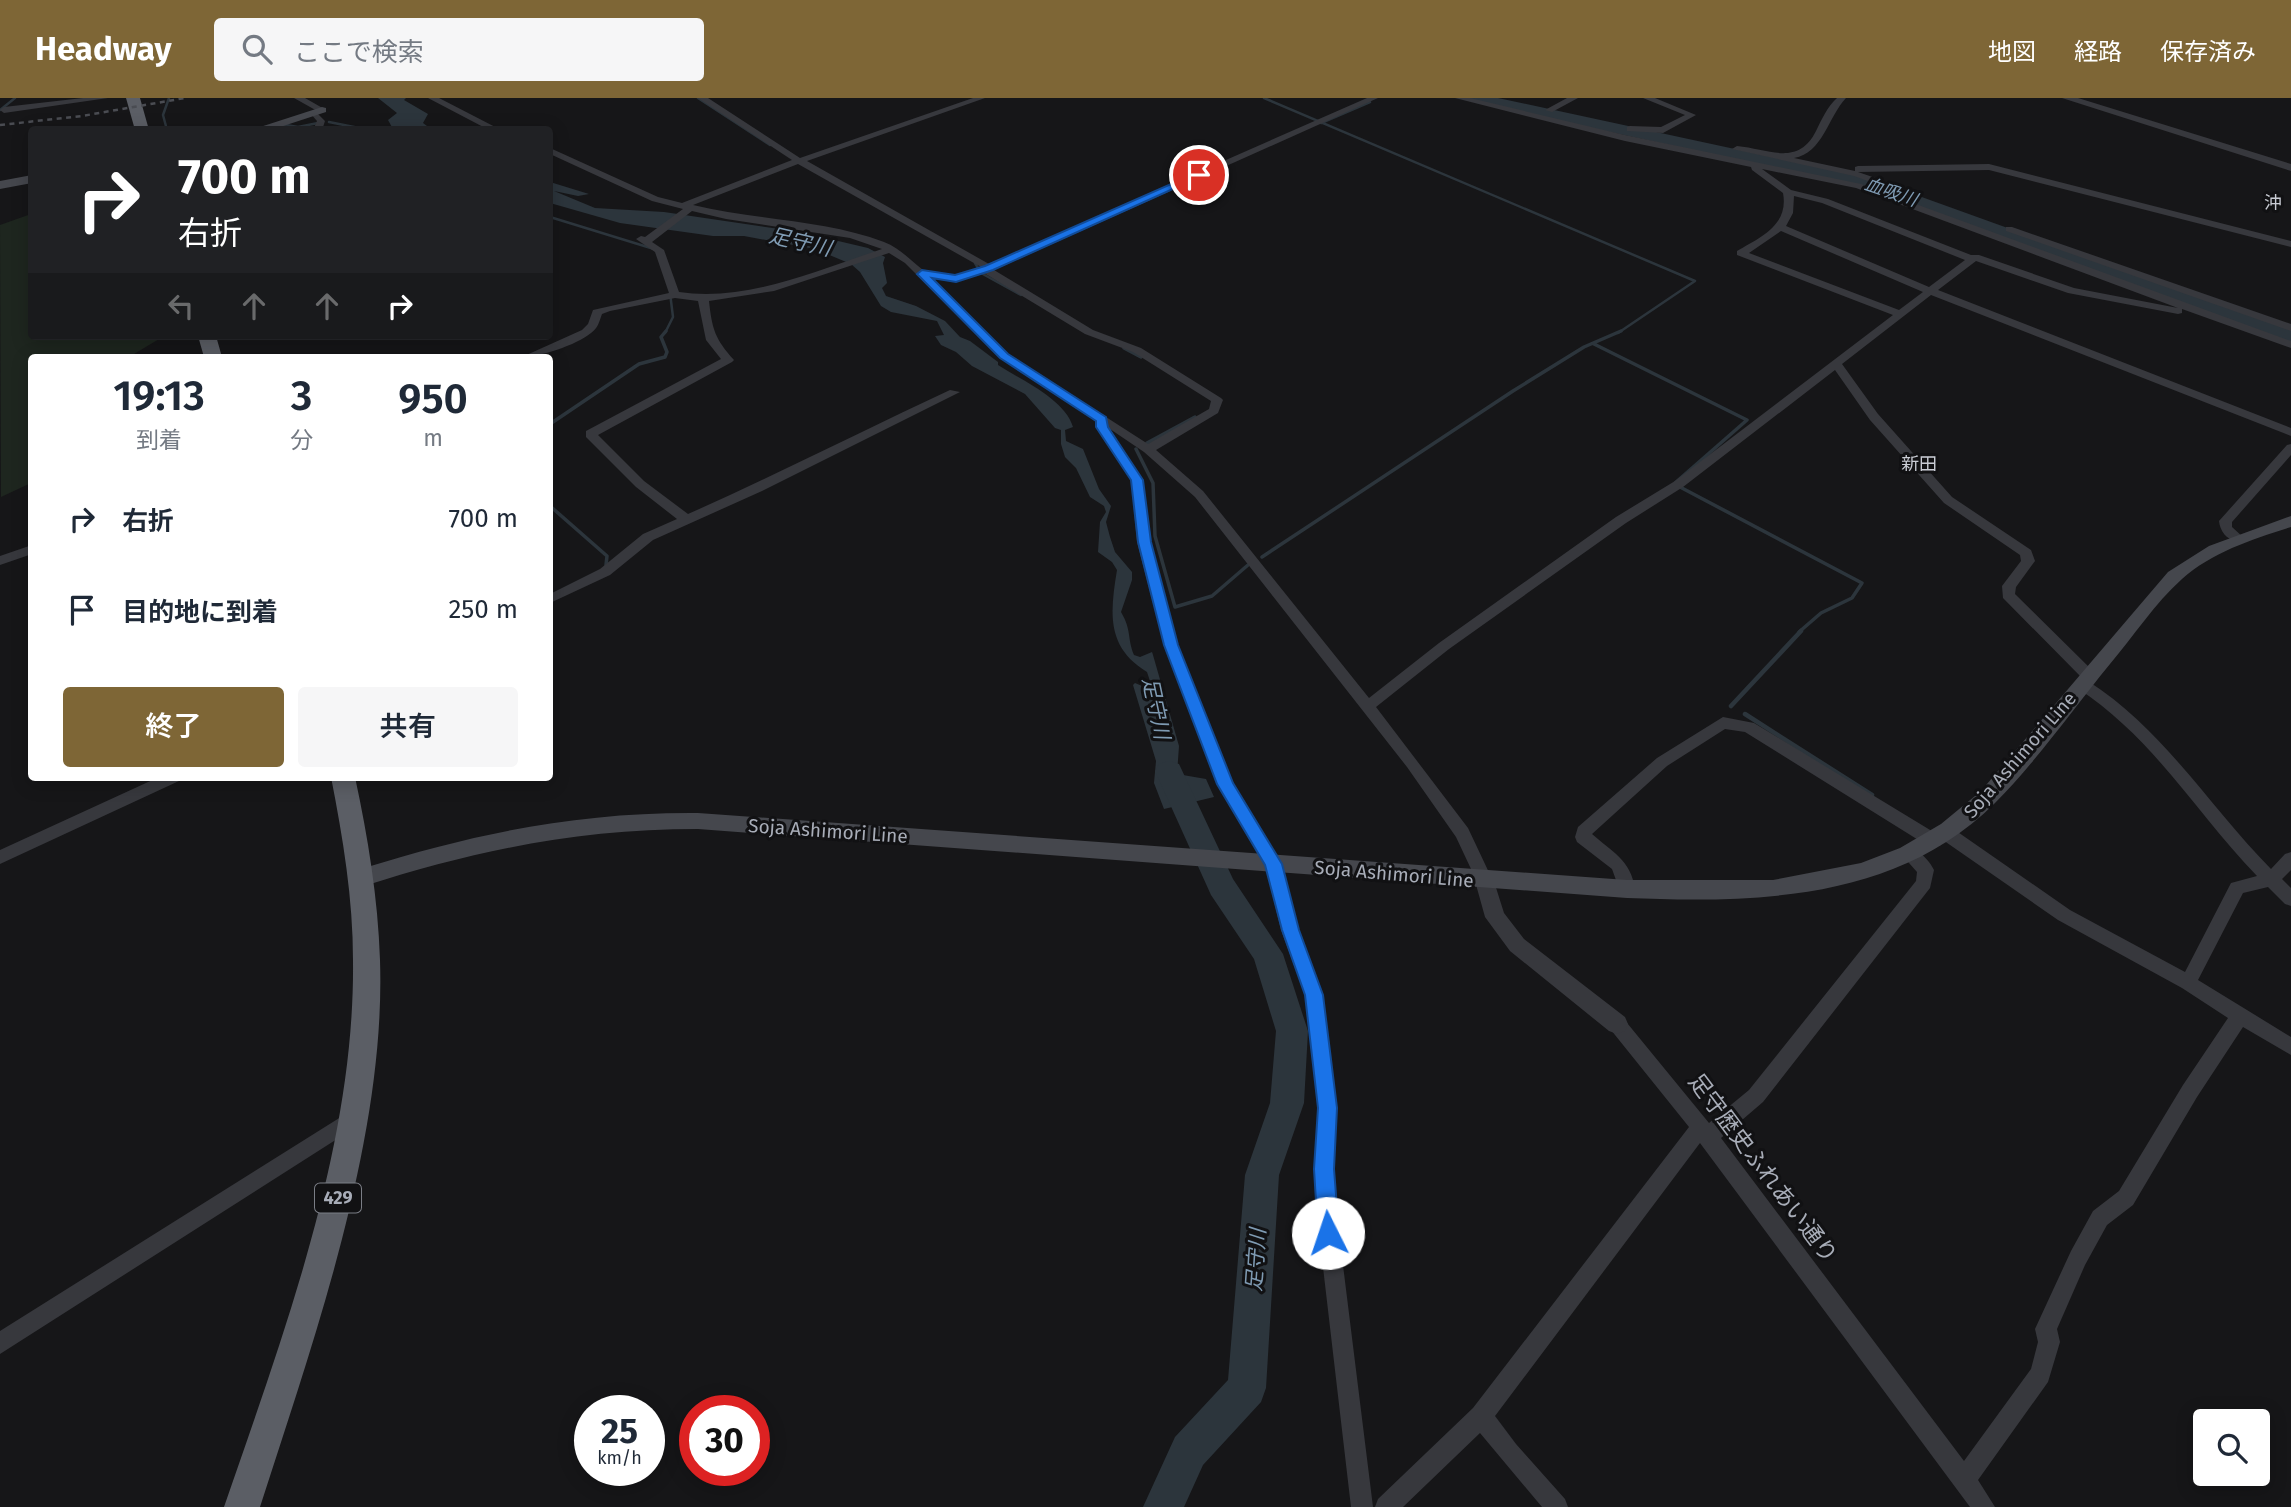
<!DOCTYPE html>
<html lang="ja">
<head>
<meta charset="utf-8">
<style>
	body { margin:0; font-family:"Fira Sans","Noto Sans JP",sans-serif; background:#f6f6f7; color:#1f2937; height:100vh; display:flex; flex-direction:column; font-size:26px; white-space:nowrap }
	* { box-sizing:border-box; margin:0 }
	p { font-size:23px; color:#747a83 }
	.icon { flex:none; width:38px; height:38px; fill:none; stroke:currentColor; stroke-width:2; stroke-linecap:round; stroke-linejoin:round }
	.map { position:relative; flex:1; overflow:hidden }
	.sheet { position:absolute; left:28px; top:256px; width:525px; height:427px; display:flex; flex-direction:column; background:#fff; border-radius:7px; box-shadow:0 4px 18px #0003 }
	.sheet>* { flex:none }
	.top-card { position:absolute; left:28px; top:28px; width:525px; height:214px; border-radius:7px; box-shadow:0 4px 18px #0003; background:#202124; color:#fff; overflow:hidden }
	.controls { position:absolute; left:2193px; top:1311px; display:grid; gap:14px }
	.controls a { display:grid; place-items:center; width:77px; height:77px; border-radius:7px; background:#fff; box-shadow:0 4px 18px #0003; font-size:35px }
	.speed { position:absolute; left:574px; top:1297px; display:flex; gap:14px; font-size:35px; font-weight:700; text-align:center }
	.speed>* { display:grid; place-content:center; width:91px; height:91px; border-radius:50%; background:#fff; box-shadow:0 4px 18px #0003; line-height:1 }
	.speed small { font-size:18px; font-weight:400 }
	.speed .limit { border:10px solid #d22; background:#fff; color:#111 }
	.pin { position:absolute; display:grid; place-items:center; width:60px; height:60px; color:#fff; margin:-30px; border:4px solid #fff; border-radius:50%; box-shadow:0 2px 7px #0007 }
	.me { position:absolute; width:77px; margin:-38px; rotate:356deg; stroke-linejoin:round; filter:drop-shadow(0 0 5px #0008) }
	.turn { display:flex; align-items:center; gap:24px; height:147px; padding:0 35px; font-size:32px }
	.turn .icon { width:91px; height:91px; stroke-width:2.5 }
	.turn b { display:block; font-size:49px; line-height:60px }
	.lanes { display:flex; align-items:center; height:66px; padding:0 35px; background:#0003; justify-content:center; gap:35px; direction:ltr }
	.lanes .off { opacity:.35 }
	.eta { display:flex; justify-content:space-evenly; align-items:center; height:119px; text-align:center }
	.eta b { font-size:42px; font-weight:600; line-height:49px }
	.cta { display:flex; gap:14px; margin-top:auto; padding:14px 35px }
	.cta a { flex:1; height:80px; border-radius:7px; background:#7e6636; color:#fff; font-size:28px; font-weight:600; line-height:80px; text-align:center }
	.cta a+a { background:#f6f6f7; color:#1f2937 }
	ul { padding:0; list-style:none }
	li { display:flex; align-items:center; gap:21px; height:91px; padding:0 35px }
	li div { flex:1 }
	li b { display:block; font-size:26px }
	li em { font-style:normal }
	header { display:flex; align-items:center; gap:42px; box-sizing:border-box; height:98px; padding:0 35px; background:#7e6636; color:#fff }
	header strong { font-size:33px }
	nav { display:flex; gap:38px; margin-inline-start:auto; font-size:24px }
	.search { width:490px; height:63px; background:#f6f6f7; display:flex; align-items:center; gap:18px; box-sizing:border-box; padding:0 24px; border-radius:7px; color:#747a83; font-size:26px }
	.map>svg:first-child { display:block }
	.green { fill:#1e261f }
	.water { fill:#2c353c }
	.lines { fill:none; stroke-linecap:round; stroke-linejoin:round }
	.stream-far2 { stroke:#2c353c; stroke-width:2.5 }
	.stream-far1 { stroke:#2c353c; stroke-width:3.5 }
	.stream { stroke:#2c353c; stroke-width:4.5 }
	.river { fill:#2c353c; fill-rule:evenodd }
	.minor { fill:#37383d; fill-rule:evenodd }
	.tertiary { fill:#37383d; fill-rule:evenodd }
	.secondary { fill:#45474d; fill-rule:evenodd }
	.trunk { fill:#5b5e65; fill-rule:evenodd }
	.rail { stroke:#4a4c52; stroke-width:2.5; stroke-dasharray:5 4.5; stroke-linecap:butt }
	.route { fill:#1a73e8; stroke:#114b97; stroke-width:2 }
	.labels { text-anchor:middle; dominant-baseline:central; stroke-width:6; stroke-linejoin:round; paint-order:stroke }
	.far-water-label { font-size:18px; font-style:italic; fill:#7f9bb3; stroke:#111113 }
	.far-neighbourhood-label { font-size:18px; fill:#c9ccd4; stroke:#111113 }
	.shield { fill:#111113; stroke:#7b7e86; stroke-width:2 }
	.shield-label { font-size:18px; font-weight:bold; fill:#a8adb8 }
	.street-label { font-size:19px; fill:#a8adb8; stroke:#111113 }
	.water-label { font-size:21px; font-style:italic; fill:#7f9bb3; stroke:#111113 }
	.near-street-label { font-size:23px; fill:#a8adb8; stroke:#111113 }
</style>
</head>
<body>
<header>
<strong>Headway</strong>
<div class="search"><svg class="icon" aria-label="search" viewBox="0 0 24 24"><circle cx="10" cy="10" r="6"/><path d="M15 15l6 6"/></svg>ここで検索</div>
<nav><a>地図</a><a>経路</a><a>保存済み</a></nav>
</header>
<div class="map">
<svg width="2291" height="1409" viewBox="0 0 2291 1409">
	<rect width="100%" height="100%" fill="#161618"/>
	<path class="green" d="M31,116L32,238H164L129,259H32L31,385L1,399L0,127Z"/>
	<path class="water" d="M378,0H406L404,2L428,16L423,25L431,31H393L388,22L397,15Z
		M550,84L589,96L578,98L554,93L595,110L664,114L800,134L868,150L885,159L883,165L887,185L882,190L886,198L916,208L945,223L960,239L970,243L998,264V267C1021,282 1065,301 1073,329L1065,332L1066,343L1083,351L1099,391L1111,408L1106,424L1110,439L1115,454L1132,474V482L1121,514C1132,533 1127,540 1134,557L1140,559L1152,554L1153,557L1179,648L1177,676L1206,681L1214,699L1164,711L1154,685L1156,663L1133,587L1135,585L1142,588L1147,584L1151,586L1147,574C1106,549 1110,515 1117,472L1112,464L1098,454L1100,424L1106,414L1104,408L1090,399L1076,370L1065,359L1061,346V332L1055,330L1025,296L972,268L956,254L941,247L935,238L944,237L937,223L891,214L881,208L860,174L851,166L815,151L744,138H713L620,125L550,105Z"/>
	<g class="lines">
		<path class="stream-far2" d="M698,0L770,47
			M1264,0L1695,183L1618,235
			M0,12L15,0
			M329,24L369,32
			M1321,25L1370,4
			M280,26L298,29L318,25
			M167,32L163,17L169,0
			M550,119L654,151
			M975,165L981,175L1021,197
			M665,235L673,219L670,195"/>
		<path class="stream-far1" d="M1594,246L1747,322L1675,385
			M1124,250L1141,259
			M550,326L639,266L665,259L667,254L661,239L666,233
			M1147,345L1195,319
			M1136,351L1153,385L1155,438L1175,509L1212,498L1248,467
			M1680,389L1862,485L1852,500L1821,515L1799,534
			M550,408L607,458L606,467
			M1262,459L1513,293L1584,249L1621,233"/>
		<path class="stream" d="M1731,608L1801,533
			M1745,616L1872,697"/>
		<path class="river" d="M1469,0H1498L1869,80L2291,232V245L1858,88L1477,5Z
			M1169,663L1179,666L1233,781L1283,856L1308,933L1304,1005L1279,1077L1266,1290L1261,1304L1203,1367L1184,1409H1143L1175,1339L1228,1282L1245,1077L1270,1005L1276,933L1254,861L1211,797L1155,673L1159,666Z"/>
		<path class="minor" d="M83,0H108L4,15L0,12L4,9Z
			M294,0H305L326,12L319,14Z
			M428,0H439L501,32H489Z
			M698,0H708L800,60L973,0H985L807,63L989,166L1367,0H1378L994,172L1093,232L1141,250L1221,300L1223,302L1218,315L1156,352L1203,393L1369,600L1439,545L1616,419L1675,383L1893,217L1737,157V153C1761,139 1789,127 1783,95L1752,72L1751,69L1625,43L1455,0H1470L1625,37L1861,86L2291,243V250L2182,211V215L2178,216L2068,195L1976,163L1938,192L2291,330V338L1931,197L1842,266L1878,316L1952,399L2031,452L2035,463L2016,489L2015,496L2094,574L2096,578L2094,582L2088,583C2164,632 2209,708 2271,771L2285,756L2291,754V772L2282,781L2291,790V808L2285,806L2268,789L2243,795L2198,882L2291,939V957L2243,929L2197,999L2133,1107L2107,1127L2085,1167L2057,1231L2060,1244L2048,1284L1978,1382L1995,1409H1970L1700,1045L1495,1318L1516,1346L1565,1401L1568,1409H1542L1480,1335L1403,1409H1375L1378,1401L1473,1310L1689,1029L1611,932L1608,926L1611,920L1617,918L1623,920L1709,1025L1749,992L1916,783L1917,774L1901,756L1903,751C1916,747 1929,762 1934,772L1930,790L1763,1004L1721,1040L1964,1363L2031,1271L2038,1244L2035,1231L2071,1153L2093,1113L2119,1093L2183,987L2228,920L2182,890L2058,822L1940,740L1938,735L1940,730H1952L2070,812L2185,874L2231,785L2257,778C2195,714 2154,640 2077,590L2075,586L2077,582L2083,581L2003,500L2002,488L2021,463L2020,457L1944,405L1870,322L1835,272L1683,389L1626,425L1449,551L1376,609L1468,730L1493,783L1491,788L1485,790L1479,788L1456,739L1407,669L1195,399L1144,354L1110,331L1143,382L1151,444L1178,547L1232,685L1281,766L1299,832L1323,897L1337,1010L1334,1071L1339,1135L1373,1409H1351L1319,1135L1314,1071L1319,1010L1305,897L1281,832L1265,767L1217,686L1164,547L1137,444L1131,382L1096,329V323L1000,260L905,165L889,155L774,193L709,203C712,231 715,241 734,262L732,264L598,337L644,383L688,416C776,377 862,333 950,292L960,294L762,393L653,442L610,477L550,505V496L600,471L643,436L677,421L636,389L586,339V333L721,261L706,242L698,203L675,200L610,213L602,216C599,224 598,230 591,235C576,247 541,259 522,259L582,232L588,226L593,212L669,195L655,154L636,141L641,138L645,139L683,111L652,103L550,56V50L658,99L682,105L792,62ZM798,66L981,169C964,175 939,183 923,172C910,162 900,150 884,144C826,122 754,122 693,107ZM1762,71L1856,90L2178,210L2074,190L1979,157H1971L1828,101L1791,92ZM1794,98L1822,105L1965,162L1929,189L1786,128L1793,115ZM692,113L726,121L850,140L882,151C818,172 748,204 679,194L664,152L652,144ZM1781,133L1923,194L1899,212L1749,155ZM984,175L1085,236L1133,254L1211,303L1209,311L1148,346L1008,256L933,181L956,184Z
			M1567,0H1578L1552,14L1545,12Z
			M1643,0H1655L1696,17L1663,35L1627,33V29L1630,28L1661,29L1685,17Z
			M1837,0H1846C1828,19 1823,55 1794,60L1855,73V69L1858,68L1989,66L2291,143V149L1989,72L1858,74L1893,86V90L1890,91L1854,78L1732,51L1737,48C1769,51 1798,69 1816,33C1822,21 1827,9 1837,0Z
			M314,12L325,23L322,32H313L317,23L310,15Z
			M2006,129H2012L2291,226V233L2006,133Z
			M2291,346V357L2232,424V429L2244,440L2237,444C2226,441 2220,433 2219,423L2287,347Z
			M32,447V456L0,467V458Z
			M1723,619L1754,625L1940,738L1942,743L1940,748H1928L1745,634L1725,631L1667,668L1592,736C1611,753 1631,762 1635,791L1633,796L1627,798L1621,796L1612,771L1577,744L1575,739L1578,729L1657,660Z
			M159,679H182L179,683L0,766V752Z
			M352,1012L359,1015L361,1021L359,1027L0,1256V1233Z"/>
		<path class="tertiary" d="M2062,0H2078L2291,66V73Z
			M1485,775L1492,777L1504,815L1524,841L1625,919L1628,926L1625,933L1617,936L1609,933L1510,853L1485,819L1475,783L1478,777Z"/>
		<path class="secondary" d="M322,9L326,10V14L271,32H251Z
			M32,77V85L0,91V83Z
			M2291,418V429C2253,441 2212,454 2182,481C2155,505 2133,539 2110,566C2073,611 2036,664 1995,705C1896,803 1757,805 1627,800L698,731C579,731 477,752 364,788L356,785L353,779L356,773L364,770C477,735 579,714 698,715L1627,782H1773L1861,765L1900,750L1941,726L1981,693L2168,474L2209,448Z"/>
		<path class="trunk" d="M126,0H140L149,32H135Z
			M198,238H216L222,259H204Z
			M331,679H355C368,740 378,800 380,862C386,1040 314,1241 260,1409H224C283,1237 355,1048 353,863C353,800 343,741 331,679Z"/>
		<path class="rail" d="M0,27L82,18L185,0"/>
	</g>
	<path class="route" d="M1196,75L1204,77L993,172L956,184L932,180L1008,256L1106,319L1108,329L1143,382L1151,444L1178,547L1233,685L1282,766L1299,832L1323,897L1337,1010L1334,1071L1339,1135L1336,1142L1328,1145L1321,1142L1318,1135L1314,1071L1318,1010L1305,897L1282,832L1265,767L1217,686L1164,547L1138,444L1131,382L1096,329V323L1000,260L917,176L922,172L955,177L985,168Z"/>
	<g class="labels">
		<g class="far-water-label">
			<text transform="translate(1891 94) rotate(19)">血吸川</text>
		</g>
		<g class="far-neighbourhood-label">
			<text x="2273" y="105">沖</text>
			<text x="1919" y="366">新田</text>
		</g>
		<rect class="shield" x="315" y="1085.5" width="46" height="29" rx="5"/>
		<g class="shield-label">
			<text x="338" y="1100">429</text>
		</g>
		<g class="street-label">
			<text transform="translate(2020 657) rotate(-49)">Soja Ashimori Line</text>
			<text transform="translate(828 733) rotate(4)">Soja Ashimori Line</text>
			<text transform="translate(1394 776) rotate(5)">Soja Ashimori Line</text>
		</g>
		<g class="water-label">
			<text transform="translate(800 144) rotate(13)">足守川</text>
			<text transform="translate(1156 610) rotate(78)">足守川</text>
			<text transform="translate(1256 1162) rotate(-86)">足守川</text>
		</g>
		<g class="near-street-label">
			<text transform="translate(1763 1070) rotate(53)">足守歴史ふれあい通り</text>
		</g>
	</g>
</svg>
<div class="controls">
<a><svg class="icon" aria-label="search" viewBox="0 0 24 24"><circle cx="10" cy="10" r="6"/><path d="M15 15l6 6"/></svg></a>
</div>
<div class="speed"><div>25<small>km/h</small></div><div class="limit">30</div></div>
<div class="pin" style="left:1199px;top:77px;background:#d93025"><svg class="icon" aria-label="arrive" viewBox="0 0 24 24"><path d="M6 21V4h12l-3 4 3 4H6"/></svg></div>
<svg class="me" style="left:1328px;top:1135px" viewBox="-20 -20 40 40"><circle r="19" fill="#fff"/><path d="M0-13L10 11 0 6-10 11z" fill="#1a73e8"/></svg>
<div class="top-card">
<div class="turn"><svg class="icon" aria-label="right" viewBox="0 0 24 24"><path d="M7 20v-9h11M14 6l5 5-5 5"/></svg><div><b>700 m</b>右折</div></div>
<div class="lanes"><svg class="icon off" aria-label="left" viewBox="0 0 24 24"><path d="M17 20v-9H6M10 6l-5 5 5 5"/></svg><svg class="icon off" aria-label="ahead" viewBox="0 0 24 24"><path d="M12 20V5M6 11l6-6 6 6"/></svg><svg class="icon off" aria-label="ahead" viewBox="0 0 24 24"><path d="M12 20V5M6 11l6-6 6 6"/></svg><svg class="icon" aria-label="right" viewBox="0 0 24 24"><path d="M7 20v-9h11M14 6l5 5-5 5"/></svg></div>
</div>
<section class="sheet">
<div class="eta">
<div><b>19:13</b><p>到着</p></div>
<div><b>3</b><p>分</p></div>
<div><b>950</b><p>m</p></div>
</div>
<ul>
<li><svg class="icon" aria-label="right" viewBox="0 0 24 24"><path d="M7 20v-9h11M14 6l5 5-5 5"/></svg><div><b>右折</b></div><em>700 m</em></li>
<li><svg class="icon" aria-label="arrive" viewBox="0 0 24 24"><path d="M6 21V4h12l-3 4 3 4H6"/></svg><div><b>目的地に到着</b></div><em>250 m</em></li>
</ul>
<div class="cta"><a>終了</a><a>共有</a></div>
</section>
</div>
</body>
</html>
